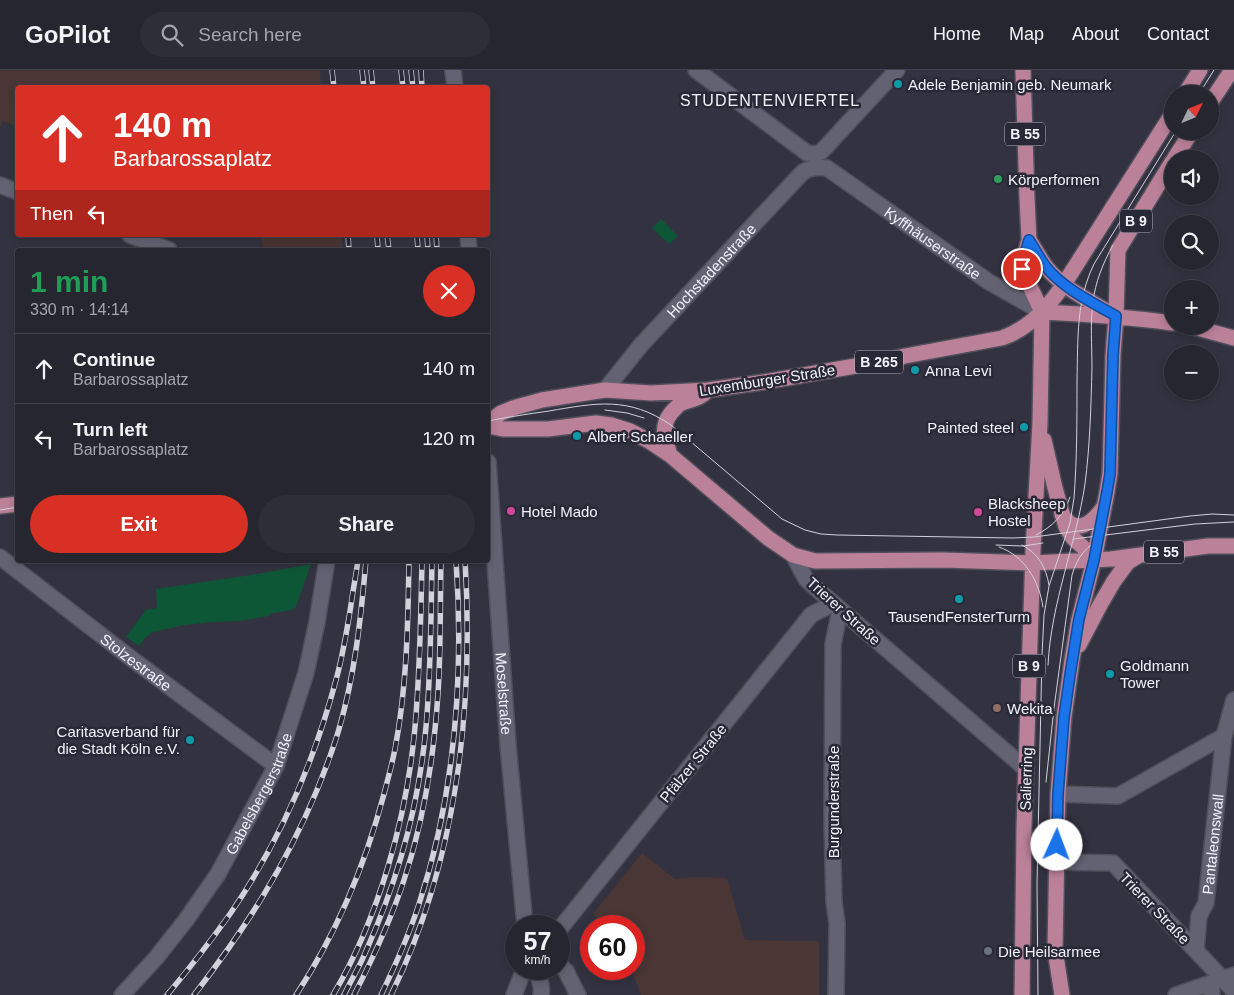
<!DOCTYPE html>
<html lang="en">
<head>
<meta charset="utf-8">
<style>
	body { margin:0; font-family:Helvetica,sans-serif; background:#2e2e38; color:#f1f3f6; height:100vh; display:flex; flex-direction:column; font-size:19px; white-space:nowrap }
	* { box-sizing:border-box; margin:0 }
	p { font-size:16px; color:#a4a5ab }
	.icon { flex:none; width:28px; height:28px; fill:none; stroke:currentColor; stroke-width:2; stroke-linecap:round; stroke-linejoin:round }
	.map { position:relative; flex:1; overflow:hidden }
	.side { position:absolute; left:15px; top:178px; width:475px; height:315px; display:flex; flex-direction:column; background:#262630; border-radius:5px; box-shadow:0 2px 8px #0003,0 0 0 1px #42434c }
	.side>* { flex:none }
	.hud { position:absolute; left:15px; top:15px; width:475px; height:152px; border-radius:5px; box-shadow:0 2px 8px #0003,0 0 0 1px #42434c; background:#d93025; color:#fff; overflow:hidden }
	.needle { width:32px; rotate:47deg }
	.fabs { position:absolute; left:1164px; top:15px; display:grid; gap:10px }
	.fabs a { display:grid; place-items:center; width:55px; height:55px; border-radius:50%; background:#262630; box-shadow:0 2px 8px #0003,0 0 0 1px #42434c; font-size:25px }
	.speed { position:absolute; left:505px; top:845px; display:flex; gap:10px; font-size:25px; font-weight:700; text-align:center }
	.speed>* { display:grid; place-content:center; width:65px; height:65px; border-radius:50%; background:#262630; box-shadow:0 2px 8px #0003,0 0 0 1px #42434c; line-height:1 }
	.speed small { font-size:12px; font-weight:400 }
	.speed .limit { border:8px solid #d22; background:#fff; color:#111 }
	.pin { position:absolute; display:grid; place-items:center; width:42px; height:42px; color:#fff; margin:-21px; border:2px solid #fff; border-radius:50%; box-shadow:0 1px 5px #0007 }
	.me { position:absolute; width:55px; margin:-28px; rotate:2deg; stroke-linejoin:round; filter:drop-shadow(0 0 4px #0008) }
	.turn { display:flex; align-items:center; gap:18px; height:105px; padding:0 15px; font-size:22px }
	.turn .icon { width:65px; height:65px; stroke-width:2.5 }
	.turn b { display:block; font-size:35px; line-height:42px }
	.then { display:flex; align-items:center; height:48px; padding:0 15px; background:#0003; gap:10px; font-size:19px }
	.round { display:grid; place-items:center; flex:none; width:52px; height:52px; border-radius:26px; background:#2e2e38 }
	.summary { display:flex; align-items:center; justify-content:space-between; height:85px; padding:0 15px }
	h1 { font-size:30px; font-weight:700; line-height:38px; color:#1e9e55 }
	.primary-button { display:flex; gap:10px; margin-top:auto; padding:10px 15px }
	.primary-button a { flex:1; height:58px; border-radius:30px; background:#d93025; color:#fff; font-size:20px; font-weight:700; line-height:58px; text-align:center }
	.primary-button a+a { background:#2e2e38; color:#f1f3f6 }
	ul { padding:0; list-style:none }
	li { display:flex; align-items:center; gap:15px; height:70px; padding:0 15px; border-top:1px solid #42434c }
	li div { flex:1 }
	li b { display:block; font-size:19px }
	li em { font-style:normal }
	header { display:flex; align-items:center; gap:30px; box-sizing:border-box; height:70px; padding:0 25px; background:#262630; border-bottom:1px solid #42434c }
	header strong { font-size:24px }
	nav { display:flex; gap:28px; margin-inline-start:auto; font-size:18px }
	.search { width:350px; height:45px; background:#2e2e38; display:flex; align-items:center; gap:12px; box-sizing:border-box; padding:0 18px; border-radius:28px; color:#a4a5ab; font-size:19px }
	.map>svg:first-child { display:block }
	.education { fill:#4a3634 }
	.green { fill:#0e5736 }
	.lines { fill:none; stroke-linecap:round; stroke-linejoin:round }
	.street-casing { stroke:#4f4e5a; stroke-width:18 }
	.secondary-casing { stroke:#4f4e5a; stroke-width:18 }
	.primary-casing { stroke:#4f4e5a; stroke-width:18 }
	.street { stroke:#636272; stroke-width:15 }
	.secondary { stroke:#636272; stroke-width:15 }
	.primary { stroke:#bb8199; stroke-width:15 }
	.tram { stroke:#d1d0db; stroke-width:1 }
	.rail-casing { stroke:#d1d0db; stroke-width:5.5 }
	.rail { stroke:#292836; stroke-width:4; stroke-dasharray:11; stroke-linecap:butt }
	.route-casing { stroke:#114b97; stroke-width:12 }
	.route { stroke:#1a73e8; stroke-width:9 }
	.culture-dot { fill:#0f9aa8; stroke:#292836; stroke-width:2 }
	.leisure-dot { fill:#2e9e5b; stroke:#292836; stroke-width:2 }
	.hotel-dot { fill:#d1479c; stroke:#292836; stroke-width:2 }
	.education-dot { fill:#8d6e63; stroke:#292836; stroke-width:2 }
	.worship-dot { fill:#6b7280; stroke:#292836; stroke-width:2 }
	.labels { text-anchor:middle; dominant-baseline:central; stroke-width:5; stroke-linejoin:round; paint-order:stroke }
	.shield { fill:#292836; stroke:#b6b5c0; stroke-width:1 }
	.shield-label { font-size:14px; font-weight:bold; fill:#f2f1fb }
	.poi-label { font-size:15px; fill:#f2f1fb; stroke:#292836; text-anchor:start }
	.street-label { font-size:15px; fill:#f2f1fb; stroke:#292836 }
	.neighbourhood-label { font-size:16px; letter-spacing:1px; fill:#f2f1fb; stroke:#292836 }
</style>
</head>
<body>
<header>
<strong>GoPilot</strong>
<div class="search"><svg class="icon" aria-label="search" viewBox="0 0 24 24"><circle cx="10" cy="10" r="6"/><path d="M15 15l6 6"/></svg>Search here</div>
<nav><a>Home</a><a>Map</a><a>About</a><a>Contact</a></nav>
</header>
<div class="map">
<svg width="1234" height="925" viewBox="0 0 1234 925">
	<rect width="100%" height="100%" fill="#333240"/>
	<path class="education" d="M0,0H320L321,17L18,18L17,57L3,51L0,57Z
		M261,165H341L343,180H263Z
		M642,783L675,809L694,807L727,808L745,870L819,871V925H641L631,899H634V856H602L593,844Z"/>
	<path class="green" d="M661,149L678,166L669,174L652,158Z
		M311,494L295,539L269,544V546L239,551L212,552L185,555L153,562L146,567L139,576L126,567L146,540L157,538L156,519L257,504Z"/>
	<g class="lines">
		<g class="street-casing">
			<g id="street">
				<path d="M453,0L455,18"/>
				<path d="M696,0L807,83L817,84L822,81L897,0"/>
				<path d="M0,115L18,122"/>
				<path d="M130,165L169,180"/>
				<path d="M468,165L469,180"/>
				<path id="s1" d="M605,320L641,275L801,104C808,97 818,97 827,98L989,212L1042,242"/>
				<path id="s2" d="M488,392L508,675L525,856"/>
				<path d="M793,485L806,509L818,520L1026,699"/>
				<path id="s3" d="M0,487L132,589L276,696"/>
				<path d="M1058,724L1118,726L1224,666"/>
				<path d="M1056,792L1113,793L1234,921"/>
				<path d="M559,860L811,545L832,534"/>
				<path id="s4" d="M1196,880L1199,846L1206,833L1221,693L1224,666L1234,630"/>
				<path d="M559,894L566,901L578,925"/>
				<path d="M534,899C539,907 543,915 541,925"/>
				<path d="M1211,913L1212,925"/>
				<path id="s5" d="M122,925L156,888L186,850L218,804L276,696L306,603L317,552L327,490"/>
				<path d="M514,925L521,907L526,899"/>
				<path d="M836,925L837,853L834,832L832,753L833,574L840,540"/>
			</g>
		</g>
		<g class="secondary-casing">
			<path id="secondary" d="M1176,925L1234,905"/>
		</g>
		<g class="primary-casing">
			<path id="primary" d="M1185,24L1200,0
				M1210,33L1232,0
				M1174,89L1192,61
				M1029,170C1035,179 1040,189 1046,197C1063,218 1088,230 1110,243
				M1042,242C1086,244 1129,247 1172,253
				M1190,256L1234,268
				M488,353L501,343L513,338L542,330L605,320L651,323L708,320L764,312L884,291L905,286L1002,268C1034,257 1056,228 1073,200L1172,44
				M488,356L503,359H548L596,353L611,355L630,361L649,371L670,385L768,468L793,485L815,491L943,490L1033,493L1111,489L1208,476H1234
				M1044,370L1055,418L1066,457L1073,468L1086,480L1094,490
				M670,385C665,369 660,357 671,343C674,340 677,336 680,334C689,329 696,331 705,323
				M0,436L18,434
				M1062,445C1077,466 1092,453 1103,438
				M1079,575L1100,535L1114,511L1128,492L1138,486
				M1022,925L1024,757L1033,481L1040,353L1042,242L1022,199L1023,191L1029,170L1027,128L1023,0
				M1062,925L1055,880L1058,724L1064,647L1072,590L1079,549L1094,490L1107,422L1110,403L1113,285L1116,246L1118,180L1172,92"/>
		</g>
		<use href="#street" class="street"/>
		<use href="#secondary" class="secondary"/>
		<use href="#primary" class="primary"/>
		<path class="tram" d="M1199,24L1214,0
			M605,340L627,343L644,348
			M488,351C508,347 528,344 549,341C596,333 628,326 671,355L782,449L805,460L821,464L837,465L1013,468L1034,467L1190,446L1212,444L1234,445
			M0,440L18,437
			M1036,465C1052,457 1064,445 1070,427
			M1073,469L1195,454L1234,452
			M996,475L1023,476L1043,473
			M1022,475C1038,483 1046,497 1049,515
			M999,477C1025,486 1039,511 1043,537
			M1048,595C1051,533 1076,474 1085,414C1090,375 1091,336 1092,297C1092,276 1090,253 1093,232C1095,213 1103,193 1113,175
			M1046,712L1054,638L1072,505C1077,487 1087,475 1104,467
			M1038,925L1037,814L1042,585L1044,545L1049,516L1070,453L1074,428C1077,389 1077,349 1077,310C1078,269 1076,231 1094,194L1176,61"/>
		<g class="rail-casing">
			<path id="rail" d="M332,0L334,18
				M362,0L364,18
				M371,0L373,18
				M401,0L403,18
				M411,0L413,18
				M421,0L422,18
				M348,165L349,180
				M377,165L378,180
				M387,165L389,180
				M417,165L418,180
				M427,165L428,180
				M436,165L437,180
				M167,925C189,899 210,872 230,844C279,773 314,692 336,610C343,585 347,560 351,535C353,520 356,505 358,490
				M194,925C245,859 285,797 317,720C325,700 333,680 339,659C355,604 361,547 366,490
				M296,925C337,863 365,795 384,724C388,709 392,694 395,679C407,617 408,553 409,490
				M333,925C379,848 407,747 415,657C420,602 421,546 422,490
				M344,925C351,910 360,896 366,881C398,810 419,735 426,657C431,602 431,546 432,490
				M354,925C373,888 391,850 404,810C424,750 434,686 438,623C441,579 440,534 441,490
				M381,925C395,896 409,865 419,834C455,724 464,605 456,490
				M391,925C457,791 474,637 465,490"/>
		</g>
		<use href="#rail" class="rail"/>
	</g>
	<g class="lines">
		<g class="route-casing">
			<path id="route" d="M1022,199L1023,191L1029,170C1035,179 1040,189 1046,197C1064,219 1092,232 1116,246L1113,285L1110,404L1107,422L1094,490L1079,549L1070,605L1064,647L1058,724L1057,775"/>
		</g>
		<use href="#route" class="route"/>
	</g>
	<g class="culture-dot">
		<circle cx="898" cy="14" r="5"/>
		<circle cx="915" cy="300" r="5"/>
		<circle cx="1024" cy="357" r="5"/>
		<circle cx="577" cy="366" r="5"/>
		<circle cx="959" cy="529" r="5"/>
		<circle cx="1110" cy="604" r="5"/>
		<circle cx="190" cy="670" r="5"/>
	</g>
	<circle class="leisure-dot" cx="998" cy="109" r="5"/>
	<g class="hotel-dot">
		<circle cx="511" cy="441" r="5"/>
		<circle cx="978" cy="442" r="5"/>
	</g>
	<circle class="education-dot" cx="997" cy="638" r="5"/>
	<circle class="worship-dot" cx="988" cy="881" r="5"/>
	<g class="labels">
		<g class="shield">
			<rect x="1005" y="52.5" width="40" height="23" rx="4"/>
			<rect x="1120" y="139.5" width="32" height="23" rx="4"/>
			<rect x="855" y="280.5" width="48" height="23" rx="4"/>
			<rect x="1144" y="470.5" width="40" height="23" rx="4"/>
			<rect x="1013" y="584.5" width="32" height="23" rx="4"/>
		</g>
		<g class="shield-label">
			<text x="1025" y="64">B 55</text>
			<text x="1136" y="151">B 9</text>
			<text x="879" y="292">B 265</text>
			<text x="1164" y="482">B 55</text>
			<text x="1029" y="596">B 9</text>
		</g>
		<g class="poi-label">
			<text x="908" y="14">Adele Benjamin geb. Neumark</text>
			<text x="1008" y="109">Körperformen</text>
			<text x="925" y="300">Anna Levi</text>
			<text x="1014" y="357" text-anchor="end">Painted steel</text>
			<text x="587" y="366">Albert Schaeller</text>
			<text x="988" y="433">Blacksheep<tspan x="988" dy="17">Hostel</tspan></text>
			<text x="521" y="441">Hotel Mado</text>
			<text x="959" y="546" text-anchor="middle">TausendFensterTurm</text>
			<text x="1120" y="595">Goldmann<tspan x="1120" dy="17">Tower</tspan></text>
			<text x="1007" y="638">Wekita</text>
			<text x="180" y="661" text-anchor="end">Caritasverband für<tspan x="180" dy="17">die Stadt Köln e.V.</tspan></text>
			<text x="998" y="881">Die Heilsarmee</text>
		</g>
		<g class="street-label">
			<text stroke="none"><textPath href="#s1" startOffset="449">Kyffhäuserstraße</textPath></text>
			<text stroke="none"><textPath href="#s1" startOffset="160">Hochstadenstraße</textPath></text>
			<text transform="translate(767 310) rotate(-9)">Luxemburger Straße</text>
			<text transform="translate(844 541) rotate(42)">Trierer Straße</text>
			<text stroke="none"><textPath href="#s3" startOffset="172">Stolzestraße</textPath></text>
			<text stroke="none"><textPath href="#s2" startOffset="232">Moselstraße</textPath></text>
			<text transform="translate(693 693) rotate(-51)">Pfälzer Straße</text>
			<text transform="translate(1026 709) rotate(-88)">Salierring</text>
			<text stroke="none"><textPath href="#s5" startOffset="245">Gabelsbergerstraße</textPath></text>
			<text transform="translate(833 732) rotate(-90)">Burgunderstraße</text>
			<text stroke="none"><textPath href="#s4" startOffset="108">Pantaleonswall</textPath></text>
			<text transform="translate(1155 838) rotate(46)">Trierer Straße</text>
		</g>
		<g class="neighbourhood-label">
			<text x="770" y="30">STUDENTENVIERTEL</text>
		</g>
	</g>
</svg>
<div class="fabs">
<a><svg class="needle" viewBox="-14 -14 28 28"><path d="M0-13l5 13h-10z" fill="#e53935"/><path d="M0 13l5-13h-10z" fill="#a4a5ab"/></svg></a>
<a><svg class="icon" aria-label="sound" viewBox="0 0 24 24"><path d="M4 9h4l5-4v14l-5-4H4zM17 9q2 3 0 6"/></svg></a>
<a><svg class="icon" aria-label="search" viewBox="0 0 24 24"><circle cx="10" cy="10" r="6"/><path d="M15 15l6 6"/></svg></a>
<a>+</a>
<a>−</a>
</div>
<div class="speed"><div>57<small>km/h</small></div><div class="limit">60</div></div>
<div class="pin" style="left:1022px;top:199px;background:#d93025"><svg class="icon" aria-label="arrive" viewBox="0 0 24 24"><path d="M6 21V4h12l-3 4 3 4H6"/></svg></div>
<svg class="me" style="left:1057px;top:775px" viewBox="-20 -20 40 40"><circle r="19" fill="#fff"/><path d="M0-13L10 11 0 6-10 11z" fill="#1a73e8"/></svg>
<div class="hud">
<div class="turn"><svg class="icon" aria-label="ahead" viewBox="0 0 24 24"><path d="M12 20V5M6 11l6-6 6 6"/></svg><div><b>140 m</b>Barbarossaplatz</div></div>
<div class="then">Then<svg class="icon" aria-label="left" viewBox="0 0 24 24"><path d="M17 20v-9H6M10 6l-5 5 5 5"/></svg></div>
</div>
<section class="side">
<div class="summary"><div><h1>1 min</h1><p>330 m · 14:14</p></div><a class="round" style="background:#d93025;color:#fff"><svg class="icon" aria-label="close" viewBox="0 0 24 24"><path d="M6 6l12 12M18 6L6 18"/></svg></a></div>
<ul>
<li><svg class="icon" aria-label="ahead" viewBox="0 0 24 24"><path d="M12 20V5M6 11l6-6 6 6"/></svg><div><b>Continue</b><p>Barbarossaplatz</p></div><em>140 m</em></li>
<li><svg class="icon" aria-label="left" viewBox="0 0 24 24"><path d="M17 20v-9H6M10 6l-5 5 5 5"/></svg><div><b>Turn left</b><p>Barbarossaplatz</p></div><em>120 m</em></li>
</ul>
<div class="primary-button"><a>Exit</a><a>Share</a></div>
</section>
</div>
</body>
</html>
